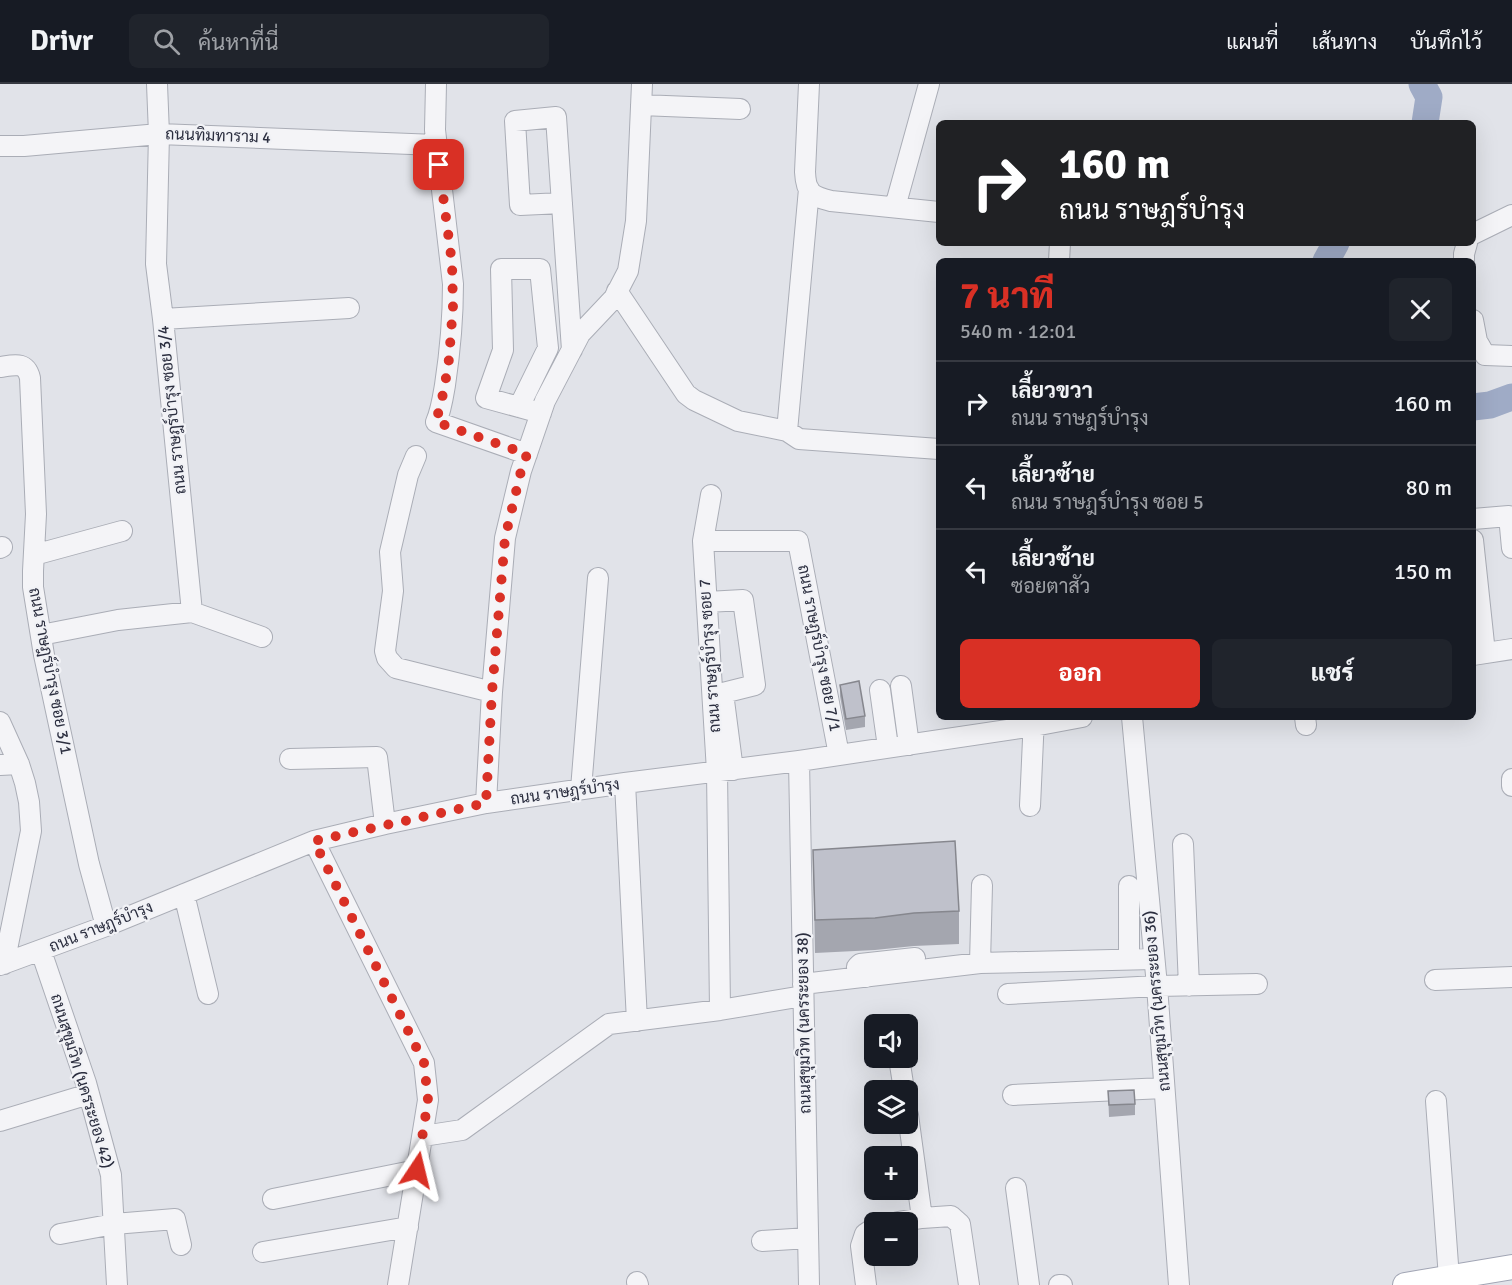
<!DOCTYPE html>
<html lang="th">
<head>
<meta charset="utf-8">
<style>
	body { margin:0; font-family:Signika,Sarabun,sans-serif; background:#20242c; color:#f1f3f6; height:100vh; display:flex; flex-direction:column; font-size:22px; white-space:nowrap }
	* { box-sizing:border-box; margin:0 }
	p { font-size:20px; color:#9ea1a6 }
	.icon { flex:none; width:33px; height:33px; fill:none; stroke:currentColor; stroke-width:2; stroke-linecap:round; stroke-linejoin:round }
	.map { position:relative; flex:1; overflow:hidden }
	.drawer { position:absolute; left:936px; top:174px; width:540px; height:462px; display:flex; flex-direction:column; background:#171b24; border-radius:9px; box-shadow:0 6px 24px #0002 }
	.drawer>* { flex:none }
	.banner { position:absolute; left:936px; top:36px; width:540px; height:126px; border-radius:9px; box-shadow:0 6px 24px #0002; background:#202124; color:#fff; overflow:hidden }
	.tools { position:absolute; left:864px; top:930px; display:grid; gap:12px }
	.tools a { display:grid; place-items:center; width:54px; height:54px; border-radius:9px; background:#171b24; box-shadow:0 6px 24px #0002; font-size:30px }
	.pin { position:absolute; display:grid; place-items:center; width:51px; height:51px; color:#fff; margin:-26px; border-radius:12px; box-shadow:0 3px 9px #0006 }
	.me { position:absolute; width:66px; margin:-33px; rotate:10deg; stroke-linejoin:round; filter:drop-shadow(0 0 4px #0008) }
	.turn { display:flex; align-items:center; gap:21px; height:126px; padding:0 24px; font-size:27px }
	.turn .icon { width:78px; height:78px; stroke-width:2.5 }
	.turn b { display:block; font-size:42px; line-height:51px }
	.round { display:grid; place-items:center; flex:none; width:63px; height:63px; border-radius:9px; background:#20242c }
	.summary { display:flex; align-items:center; justify-content:space-between; height:102px; padding:0 24px }
	h1 { font-size:36px; font-weight:800; line-height:45px; color:#d93025 }
	.action { display:flex; gap:12px; margin-top:auto; padding:12px 24px }
	.action a { flex:1; height:69px; border-radius:9px; background:#d93025; color:#fff; font-size:24px; font-weight:800; line-height:69px; text-align:center }
	.action a+a { background:#20242c; color:#f1f3f6 }
	ul { padding:0; list-style:none }
	li { display:flex; align-items:center; gap:18px; height:84px; padding:0 24px; border-top:2px solid #363941 }
	li div { flex:1 }
	li b { display:block; font-size:22px }
	li em { font-style:normal }
	header { display:flex; align-items:center; gap:36px; box-sizing:border-box; height:84px; padding:0 30px; background:#171b24; border-bottom:2px solid #363941 }
	header strong { font-size:28px }
	nav { display:flex; gap:33px; margin-inline-start:auto; font-size:21px }
	.search { width:420px; height:54px; background:#20242c; display:flex; align-items:center; gap:15px; box-sizing:border-box; padding:0 21px; border-radius:9px; color:#9ea1a6; font-size:22px }
	.map>svg:first-child { display:block }
	.lines { fill:none; stroke-linecap:round; stroke-linejoin:round }
	.river { stroke:#9fabc6; stroke-width:27 }
	.minor-casing { stroke:#aaadb6; stroke-width:22 }
	.major-casing { stroke:#a1a5b4; stroke-width:26 }
	.minor { stroke:#f4f4f7; stroke-width:20 }
	.major { stroke:#fff; stroke-width:24 }
	.wall { fill:#a4a6af }
	.building { fill:#bfc1cb; stroke:#86878e; stroke-width:1.5 }
	.route { stroke:#d93025; stroke-width:10; stroke-dasharray:0 18 }
	.labels { text-anchor:middle; dominant-baseline:central; stroke-width:4.5; stroke-linejoin:round; paint-order:stroke }
	.street-label { font-size:16px; fill:#2b2e3f; stroke:#f1f2f6 }
</style>
</head>
<body>
<header>
<strong>Drivr</strong>
<div class="search"><svg class="icon" aria-label="search" viewBox="0 0 24 24"><circle cx="10" cy="10" r="6"/><path d="M15 15l6 6"/></svg>ค้นหาที่นี่</div>
<nav><a>แผนที่</a><a>เส้นทาง</a><a>บันทึกไว้</a></nav>
</header>
<div class="map">
<svg width="1512" height="1201" viewBox="0 0 1512 1201">
	<rect width="100%" height="100%" fill="#e1e3e9"/>
	<g class="lines">
		<path class="river" d="M1422,0L1429,13L1425,39
			M1326,177L1336,159
			M1473,323L1490,321L1512,313"/>
		<g class="minor-casing">
			<path id="minor" d="M436,0L435,46L453,200C453,234 450,268 445,301C443,313 441,327 436,338L527,370
				M809,0L805,88C806,109 811,112 831,117L939,128
				M641,21L740,25
				M0,62H24L159,50L436,61
				M809,105L787,347L799,355L939,365
				M562,119L520,121L515,37L556,33C561,111 567,188 572,266
				M895,123L929,0
				M1473,150L1512,131
				M1059,177L1060,159
				M1464,177V170L1467,159
				M617,207L686,310L694,316L738,337L787,347
				M163,235L349,224
				M1473,236L1477,257L1485,271L1512,272
				M0,283C14,281 26,277 30,294L36,430L33,487V503L44,571L89,780L106,842
				M519,323L548,264L540,185H501L503,266L486,314L541,329
				M416,372L408,391L390,468L393,507L385,567L387,574L396,584L492,608
				M711,411L703,457L717,687L720,926
				M1473,435L1509,432L1512,464
				M1473,456L1485,569
				M703,457H798L839,671
				M0,464L2,463
				M34,471L122,447
				M707,518L743,516L755,601L723,609L733,686
				M192,528L262,553
				M41,551L118,536L192,528L163,235L156,180L159,50L157,0
				M1473,571L1512,565
				M901,602L909,661
				M880,606L888,663
				M1132,633L1157,902L1179,1201
				M1305,633L1306,641
				M0,638L19,680L25,699L29,718L31,747L4,880
				M290,675L377,673L385,740
				M799,677L809,1201
				M0,681L19,680
				M1512,695V702
				M625,699L637,937
				M581,705L598,494
				M486,719L492,608L505,454L521,387L545,317L580,250L614,214L628,187L636,137L642,0
				M1030,722L1034,633
				M314,757L424,979L428,1016L398,1201
				M1183,760L1189,902
				M1129,802V875
				M184,810L208,910
				M41,867L86,999L111,1091L117,1201
				M980,879L982,801
				M0,881L106,842L314,757L385,740L486,719L625,699L799,677L1034,642L1082,633
				M866,893L859,889L857,883L860,880L915,874
				M1435,896L1512,893
				M803,900L980,879L1154,875
				M1008,910L1157,902L1257,900
				M899,974L904,1006
				M1013,1011L1164,1004
				M1436,1017L1449,1194
				M908,1031L922,1134
				M0,1037L89,1010
				M423,1052L462,1046L609,940L720,926L803,912
				M1016,1104L1029,1201
				M273,1115L417,1086
				M898,1138L922,1134L951,1132L960,1140L969,1201
				M60,1150L114,1140L175,1135L181,1161
				M762,1157L808,1154
				M263,1168L408,1143
				M637,1198L638,1201
				M866,1201L861,1162L865,1150L874,1144
				M1059,1201H1062"/>
		</g>
		<g class="major-casing">
			<path id="major" d="M1405,1201L1512,1183"/>
		</g>
		<use href="#minor" class="minor"/>
		<use href="#major" class="major"/>
	</g>
	<path class="wall" d="M840,601L865,632V643L846,646L840,612Z
		M813,766L959,827V860L914,862L875,866L815,869Z
		M1108,1007L1135,1020V1031L1109,1033Z"/>
	<path class="building" d="M859,597L865,632L846,635L840,601Z
		M955,757L959,827L914,829L875,834L815,836L813,766Z
		M1134,1006L1135,1020L1109,1021L1108,1007Z"/>
	<g class="lines">
		<path class="route" d="M417,1086L428,1016L424,979L314,757L486,719L492,608L505,454L521,387L527,370L436,338L444,306L449,275L453,222L452,179L439,81"/>
	</g>
	<g class="labels">
		<g class="street-label">
			<text transform="translate(218 52) rotate(2)">ถนนทิมทาราม 4</text>
			<text transform="translate(172 326) rotate(-96)">ถนน ราษฎร์บำรุง ซอย 3/4</text>
			<text transform="translate(819 564) rotate(79)">ถนน ราษฎร์บำรุง ซอย 7/1</text>
			<text transform="translate(710 572) rotate(-94)">ถนน ราษฎร์บำรุง ซอย 7</text>
			<text transform="translate(50 587) rotate(79)">ถนน ราษฎร์บำรุง ซอย 3/1</text>
			<text transform="translate(565 708) rotate(-8)">ถนน ราษฎร์บำรุง</text>
			<text transform="translate(101 843) rotate(-22)">ถนน ราษฎร์บำรุง</text>
			<text transform="translate(1157 917) rotate(-95)">ถนนสุขุมวิท (นครระยอง 36)</text>
			<text transform="translate(804 939) rotate(-91)">ถนนสุขุมวิท (นครระยอง 38)</text>
			<text transform="translate(82 997) rotate(73)">ถนนสุขุมวิท (นครระยอง 42)</text>
		</g>
	</g>
</svg>
<div class="tools">
<a><svg class="icon" aria-label="sound" viewBox="0 0 24 24"><path d="M4 9h4l5-4v14l-5-4H4zM17 9q2 3 0 6"/></svg></a>
<a><svg class="icon" aria-label="layers" viewBox="0 0 24 24"><path d="M12 4l9 5-9 5-9-5zM3 14l9 5 9-5"/></svg></a>
<a>+</a>
<a>−</a>
</div>
<div class="pin" style="left:439px;top:81px;background:#d93025"><svg class="icon" aria-label="arrive" viewBox="0 0 24 24"><path d="M6 21V4h12l-3 4 3 4H6"/></svg></div>
<svg class="me" style="left:417px;top:1086px" viewBox="-20 -20 40 40"><path d="M0-17L14 15 0 8-14 15z" fill="#d93025" stroke="#fff" stroke-width="4"/></svg>
<div class="banner">
<div class="turn"><svg class="icon" aria-label="right" viewBox="0 0 24 24"><path d="M7 20v-9h11M14 6l5 5-5 5"/></svg><div><b>160 m</b>ถนน ราษฎร์บำรุง</div></div>
</div>
<section class="drawer">
<div class="summary"><div><h1>7 นาที</h1><p>540 m · 12:01</p></div><a class="round"><svg class="icon" aria-label="close" viewBox="0 0 24 24"><path d="M6 6l12 12M18 6L6 18"/></svg></a></div>
<ul>
<li><svg class="icon" aria-label="right" viewBox="0 0 24 24"><path d="M7 20v-9h11M14 6l5 5-5 5"/></svg><div><b>เลี้ยวขวา</b><p>ถนน ราษฎร์บำรุง</p></div><em>160 m</em></li>
<li><svg class="icon" aria-label="left" viewBox="0 0 24 24"><path d="M17 20v-9H6M10 6l-5 5 5 5"/></svg><div><b>เลี้ยวซ้าย</b><p>ถนน ราษฎร์บำรุง ซอย 5</p></div><em>80 m</em></li>
<li><svg class="icon" aria-label="left" viewBox="0 0 24 24"><path d="M17 20v-9H6M10 6l-5 5 5 5"/></svg><div><b>เลี้ยวซ้าย</b><p>ซอยตาสัว</p></div><em>150 m</em></li>
</ul>
<div class="action"><a>ออก</a><a>แชร์</a></div>
</section>
</div>
</body>
</html>
